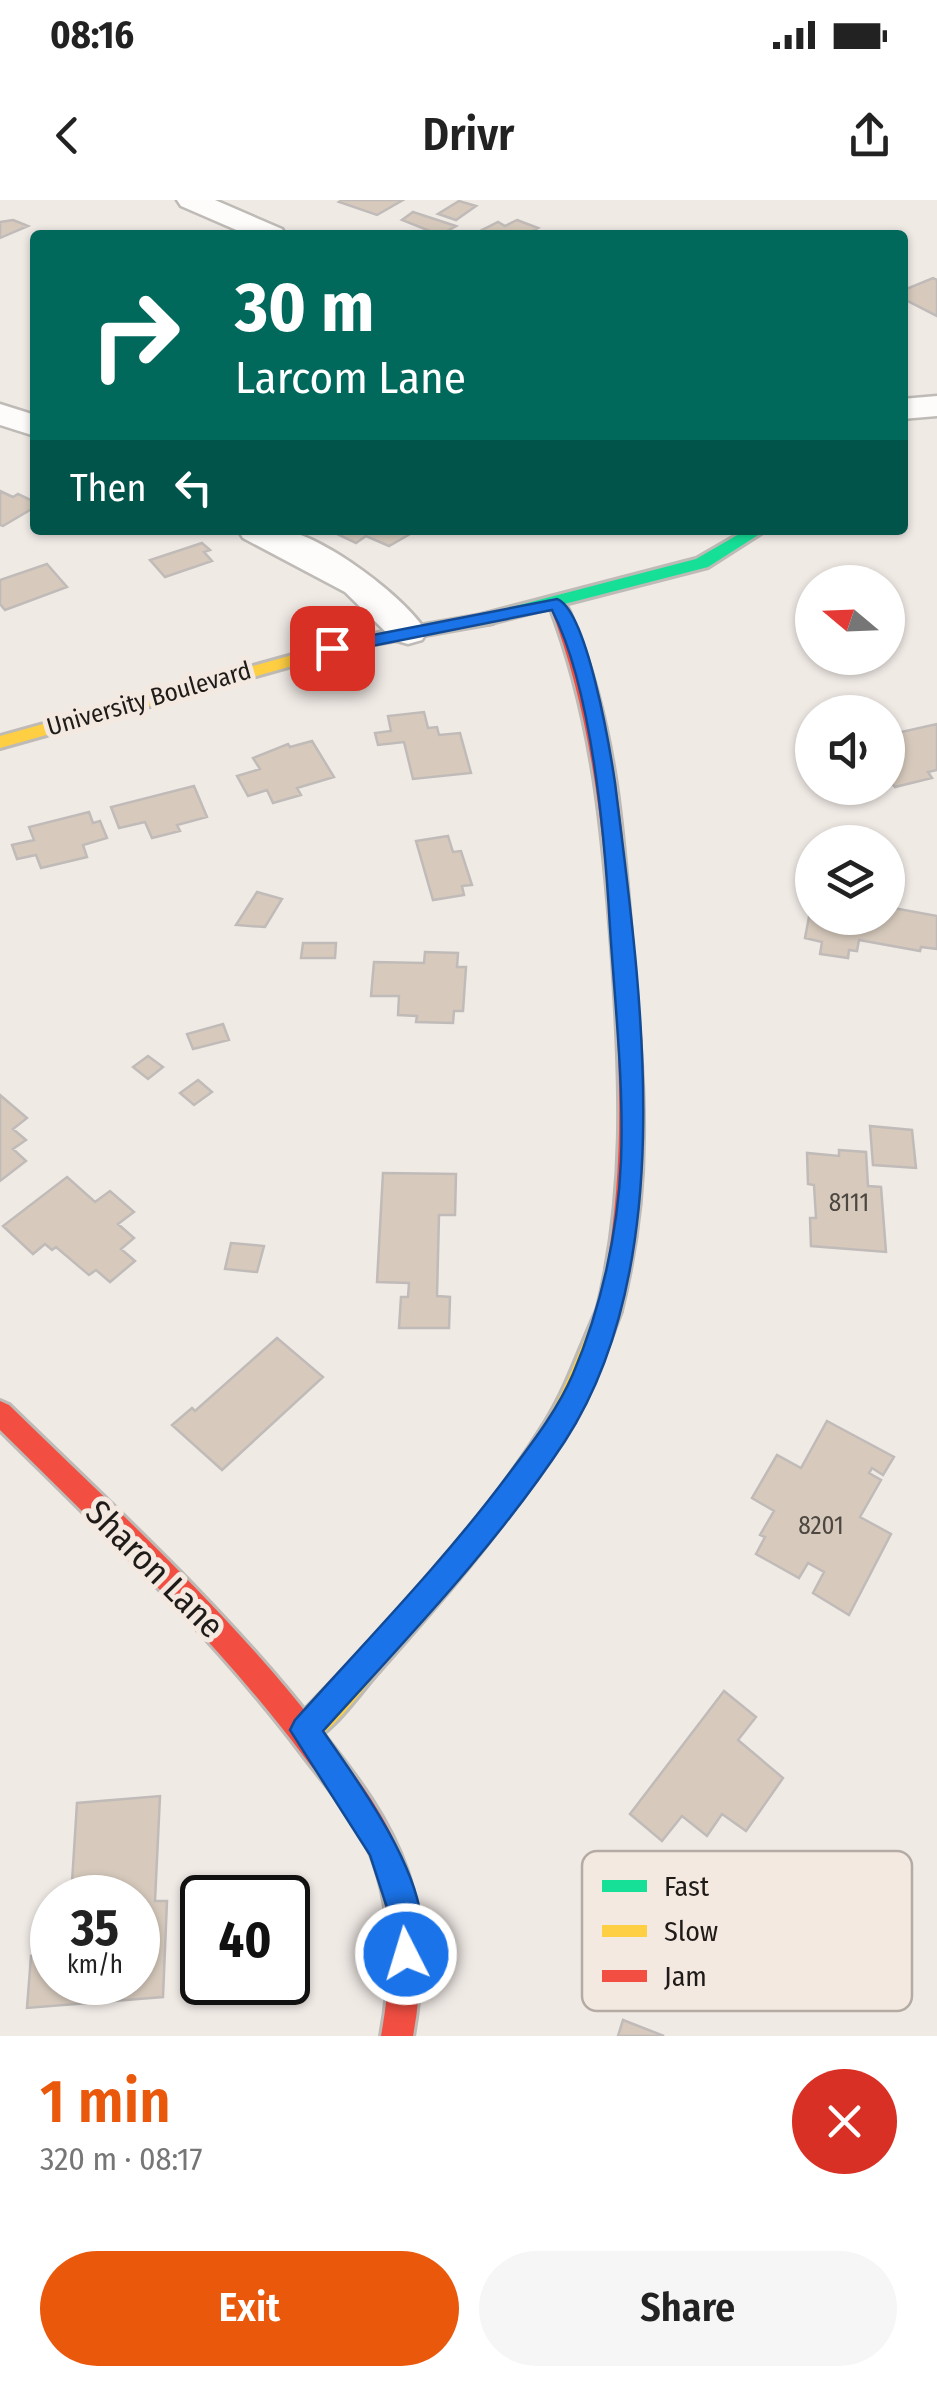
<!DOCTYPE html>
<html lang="en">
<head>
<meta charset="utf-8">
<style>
	body { margin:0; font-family:"Fira Sans Condensed",sans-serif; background:#f6f6f6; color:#222; height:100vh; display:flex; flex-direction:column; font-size:38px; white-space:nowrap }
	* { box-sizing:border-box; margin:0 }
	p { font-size:32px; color:#767676 }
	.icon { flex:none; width:55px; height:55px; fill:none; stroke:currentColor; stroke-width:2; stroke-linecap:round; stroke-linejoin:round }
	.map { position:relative; height:1836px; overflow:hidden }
	.side { display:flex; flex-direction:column; background:#fff; flex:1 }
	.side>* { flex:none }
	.hud { position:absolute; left:30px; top:30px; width:878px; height:305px; border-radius:10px; box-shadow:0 2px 8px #0004; background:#00695c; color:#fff; overflow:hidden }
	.needle { width:65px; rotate:289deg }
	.tools { position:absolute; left:795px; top:365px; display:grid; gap:20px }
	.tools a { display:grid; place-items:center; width:110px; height:110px; border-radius:50%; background:#fff; box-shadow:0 2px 8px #0004; font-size:50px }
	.speed { position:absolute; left:30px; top:1675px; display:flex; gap:20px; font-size:50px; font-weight:700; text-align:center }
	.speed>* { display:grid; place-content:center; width:130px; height:130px; border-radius:50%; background:#fff; box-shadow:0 2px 8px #0004; line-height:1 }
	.speed small { font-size:25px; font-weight:400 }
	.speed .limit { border:5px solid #111; border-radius:15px; background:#fff; color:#111 }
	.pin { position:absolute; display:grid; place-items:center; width:85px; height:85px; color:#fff; margin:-42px; border-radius:20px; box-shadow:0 5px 15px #0006 }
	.me { position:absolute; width:110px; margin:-55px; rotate:355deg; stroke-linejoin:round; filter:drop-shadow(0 0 8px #0008) }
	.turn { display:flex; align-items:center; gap:35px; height:210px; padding:0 40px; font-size:45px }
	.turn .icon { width:130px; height:130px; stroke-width:2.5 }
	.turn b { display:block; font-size:70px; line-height:85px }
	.then { display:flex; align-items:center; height:95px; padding:0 40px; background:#0003; gap:20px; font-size:38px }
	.round { display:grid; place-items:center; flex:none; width:105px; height:105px; border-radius:52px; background:#f6f6f6 }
	.overview { display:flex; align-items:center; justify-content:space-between; height:170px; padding:0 40px }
	h1 { font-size:60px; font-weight:600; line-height:75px; color:#ea580c }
	.primary-button { display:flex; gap:20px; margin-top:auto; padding:20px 40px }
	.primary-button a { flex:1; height:115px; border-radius:60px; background:#ea580c; color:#fff; font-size:40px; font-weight:600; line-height:115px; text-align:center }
	.primary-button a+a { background:#f6f6f6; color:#222 }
	.status { display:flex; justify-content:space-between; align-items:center; height:70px; padding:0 50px; background:#fff; direction:ltr }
	.status svg { height:28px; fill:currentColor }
	header { display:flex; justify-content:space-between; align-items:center; height:130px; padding:0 40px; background:#fff; font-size:45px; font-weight:600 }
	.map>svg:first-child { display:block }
	.building { fill:#d7cabd; stroke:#c0bbb8; stroke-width:2.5 }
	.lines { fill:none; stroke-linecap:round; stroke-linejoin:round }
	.street-casing { stroke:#bebab6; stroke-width:5 }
	.fast-casing { stroke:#bebab6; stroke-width:6 }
	.slow-casing { stroke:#bebab6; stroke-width:6 }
	.jam-casing { stroke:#bebab6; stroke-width:6 }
	.street { fill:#fdfcfb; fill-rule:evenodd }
	.fast { fill:#16e098; fill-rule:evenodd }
	.slow { fill:#ffcf43; fill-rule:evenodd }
	.jam { fill:#f24e42; fill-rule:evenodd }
	.route { fill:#1a73e8; stroke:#114b97; stroke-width:2.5 }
	.labels { text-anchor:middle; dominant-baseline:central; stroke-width:10; stroke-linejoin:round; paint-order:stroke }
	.far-street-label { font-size:25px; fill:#1f1b18; stroke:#f4e9e1 }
	.number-label { font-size:25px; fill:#4d4741 }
	.near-street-label { font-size:35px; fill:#1f1b18; stroke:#f4e9e1 }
	.key { fill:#f4e9e1; stroke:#b4aba5; stroke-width:2.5 }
	.key-label { font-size:28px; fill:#1f1b18 }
</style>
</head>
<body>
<div class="status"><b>08:16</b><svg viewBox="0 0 49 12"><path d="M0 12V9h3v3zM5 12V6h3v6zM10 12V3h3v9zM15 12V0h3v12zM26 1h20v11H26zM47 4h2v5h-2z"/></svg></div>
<header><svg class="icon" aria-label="back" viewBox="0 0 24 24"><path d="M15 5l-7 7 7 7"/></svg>Drivr<svg class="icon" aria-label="share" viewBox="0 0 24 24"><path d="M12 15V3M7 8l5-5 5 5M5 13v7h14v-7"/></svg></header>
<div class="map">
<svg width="937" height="1836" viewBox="0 0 937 1836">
	<rect width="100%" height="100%" fill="#f0eae5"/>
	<path class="building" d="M342,0H403L377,15L339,2Z
		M459,1L476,6L456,20L438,14Z
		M413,12L456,26L440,35L402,20Z
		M13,20L28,26L0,38V22Z
		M517,20L538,28L525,35L474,34L498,22L505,26Z
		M933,78L937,80V116L902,98L904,90Z
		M0,291L13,297L18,294L35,302V307L3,326L0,325Z
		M329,330H417L389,346L366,336L356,343Z
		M202,343L210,350L204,352L212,361L165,377L150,360Z
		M47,364L67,387L5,410L0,404V380Z
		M424,512L428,528L437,527L439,535L460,533L471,573L413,579L404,542L378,545L375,533L391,531L388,516Z
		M937,524V570L928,572L932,578L895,587L888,579V535Z
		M312,541L334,577L297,588L301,595L273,603L267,590L248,596L237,576L260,569L253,558L288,544L290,547Z
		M194,586L207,617L177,625L180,631L152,638L145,622L119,628L111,607Z
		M89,612L93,623L100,621L107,638L83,645L87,657L41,668L36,655L17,659L12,645L34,640L29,627Z
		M448,636L453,652L461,651L472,685L462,686L464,695L433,700L416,641Z
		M257,692L282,699L265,727L236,725Z
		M812,701V718H888V707L937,716V749L921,747L920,751L859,740L857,751L849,750L848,758L820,754L822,742L805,738Z
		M303,743H336L335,758H301Z
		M425,752L458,753L457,767H466L463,811H454L453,823L416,822L417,816L398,815L399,796H371L374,762L424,763Z
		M223,824L229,840L193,849L187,834Z
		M148,856L163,867L148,879L133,867Z
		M198,880L212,892L194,905L180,893Z
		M0,895L27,918L13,929L26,940L13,949L26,961L0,981Z
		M870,926L912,930L916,968L873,965Z
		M839,950L866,952L868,986L881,987L886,1052L811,1046L810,1018H816L814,985L808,984L807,953L839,956Z
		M383,973L456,974L455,1015H439L437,1096L450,1097L449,1128H399L401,1097H408L409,1083L377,1082Z
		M67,977L95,1002L110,991L134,1012L118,1024L134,1038L121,1049L135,1061L110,1082L96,1070L89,1075L56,1047L52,1050L45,1044L33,1054L3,1026Z
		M231,1043L264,1046L257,1072L225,1069Z
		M277,1138L323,1177L222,1270L172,1225L192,1208L195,1211Z
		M827,1221L894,1257L883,1275L872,1268L869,1273L881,1280L860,1317L891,1334L849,1415L813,1393L824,1372L808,1363L799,1378L756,1354L765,1337L760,1335L774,1311L752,1298L777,1255L801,1268Z
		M724,1491L756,1517L738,1540L783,1578L746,1631L722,1614L707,1636L682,1616L662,1641L630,1614Z
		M160,1596L155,1701H167L163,1797L27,1808L31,1756L44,1755L48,1713L52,1712V1782H138V1698H71L77,1603Z
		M623,1820L664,1836H618Z"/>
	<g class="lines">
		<g class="street-casing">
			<path id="street" d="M177,0H215L282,29L286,35H248L181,6Z
				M937,196V216L902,219V199Z
				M0,204L35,215V236L0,225Z
				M238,330C253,330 272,327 286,330C331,342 401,394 427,432L422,440L408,444L394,440L345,392L243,338Z"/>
		</g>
		<g class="fast-casing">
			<path id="fast" d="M746,330H766L708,367L487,424L478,419L481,415L696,359Z"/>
		</g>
		<g class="slow-casing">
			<path id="slow" d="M487,414L496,419L493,423L363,446L0,548V536L361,436Z
				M609,1100L618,1104L621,1111C572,1252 477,1360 380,1470C359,1493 334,1532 305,1545L295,1540L290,1530L295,1520C384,1428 478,1331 546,1221C569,1184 581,1143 600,1104Z"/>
		</g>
		<g class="jam-casing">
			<path id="jam" d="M557,399C569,403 571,418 576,429C617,531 624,642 632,749C637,812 644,875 643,938C643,997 635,1054 621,1111L618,1118L609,1122L600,1118L597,1111C626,995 621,881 613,762C604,639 594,520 549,404Z
				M0,1201L9,1205C118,1311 231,1414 324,1535C357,1577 389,1619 407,1671C425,1725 423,1781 413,1836H381C392,1776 394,1713 371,1655C356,1618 326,1586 302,1554C213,1436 105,1334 0,1230Z"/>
		</g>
		<use href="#street" class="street"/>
		<use href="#fast" class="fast"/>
		<use href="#slow" class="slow"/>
		<use href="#jam" class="jam"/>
	</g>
	<path class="route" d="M557,399C587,410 610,549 615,583C640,785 682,1061 565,1241C496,1346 407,1438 323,1531C360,1586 445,1696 417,1765L406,1769L394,1765L390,1754V1717L370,1655L290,1530L295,1520C367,1440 443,1362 508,1275C532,1243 557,1211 573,1174C601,1108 618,1033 621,961C624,884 615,805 610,728C605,639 592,488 552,410L332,454L323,448L332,443Z"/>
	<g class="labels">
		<g class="far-street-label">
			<text transform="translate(149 499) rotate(-16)">University Boulevard</text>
		</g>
		<g class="number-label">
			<text x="849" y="1003">8111</text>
			<text x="821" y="1326">8201</text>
		</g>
		<g class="near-street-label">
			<text transform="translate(155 1369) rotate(45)">Sharon Lane</text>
		</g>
	</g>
	<rect x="582" y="1651" width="330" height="160" rx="15" class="key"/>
	<rect x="602" y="1680" width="45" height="12" fill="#16e098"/>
	<rect x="602" y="1725" width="45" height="12" fill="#ffcf43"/>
	<rect x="602" y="1770" width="45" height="12" fill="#f24e42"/>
	<g class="key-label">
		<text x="664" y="1696">Fast</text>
		<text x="664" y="1741">Slow</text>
		<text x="664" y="1786">Jam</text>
	</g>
</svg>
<div class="tools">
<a><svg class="needle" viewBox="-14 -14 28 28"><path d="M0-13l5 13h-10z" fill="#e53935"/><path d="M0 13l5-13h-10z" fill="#767676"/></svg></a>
<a><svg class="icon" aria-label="sound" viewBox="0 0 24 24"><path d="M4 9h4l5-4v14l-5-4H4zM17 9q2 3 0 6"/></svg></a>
<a><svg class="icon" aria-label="layers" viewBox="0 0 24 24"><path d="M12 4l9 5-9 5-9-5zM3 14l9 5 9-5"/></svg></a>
</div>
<div class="speed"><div>35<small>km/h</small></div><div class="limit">40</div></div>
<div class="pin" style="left:332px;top:448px;background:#d93025"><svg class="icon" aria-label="arrive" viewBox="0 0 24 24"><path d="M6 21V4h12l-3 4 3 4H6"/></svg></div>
<svg class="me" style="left:406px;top:1754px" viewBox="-20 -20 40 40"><circle r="17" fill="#1a73e8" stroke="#fff" stroke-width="3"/><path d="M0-11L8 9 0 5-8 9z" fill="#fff"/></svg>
<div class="hud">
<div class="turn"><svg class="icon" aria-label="right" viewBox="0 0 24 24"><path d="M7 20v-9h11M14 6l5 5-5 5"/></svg><div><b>30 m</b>Larcom Lane</div></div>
<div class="then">Then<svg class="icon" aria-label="left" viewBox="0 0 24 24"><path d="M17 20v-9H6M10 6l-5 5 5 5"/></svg></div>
</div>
</div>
<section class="side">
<div class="overview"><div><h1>1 min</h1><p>320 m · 08:17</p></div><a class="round" style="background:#d93025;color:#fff"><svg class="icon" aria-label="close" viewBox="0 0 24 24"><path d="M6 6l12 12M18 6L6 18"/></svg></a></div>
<div class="primary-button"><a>Exit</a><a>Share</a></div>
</section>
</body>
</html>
